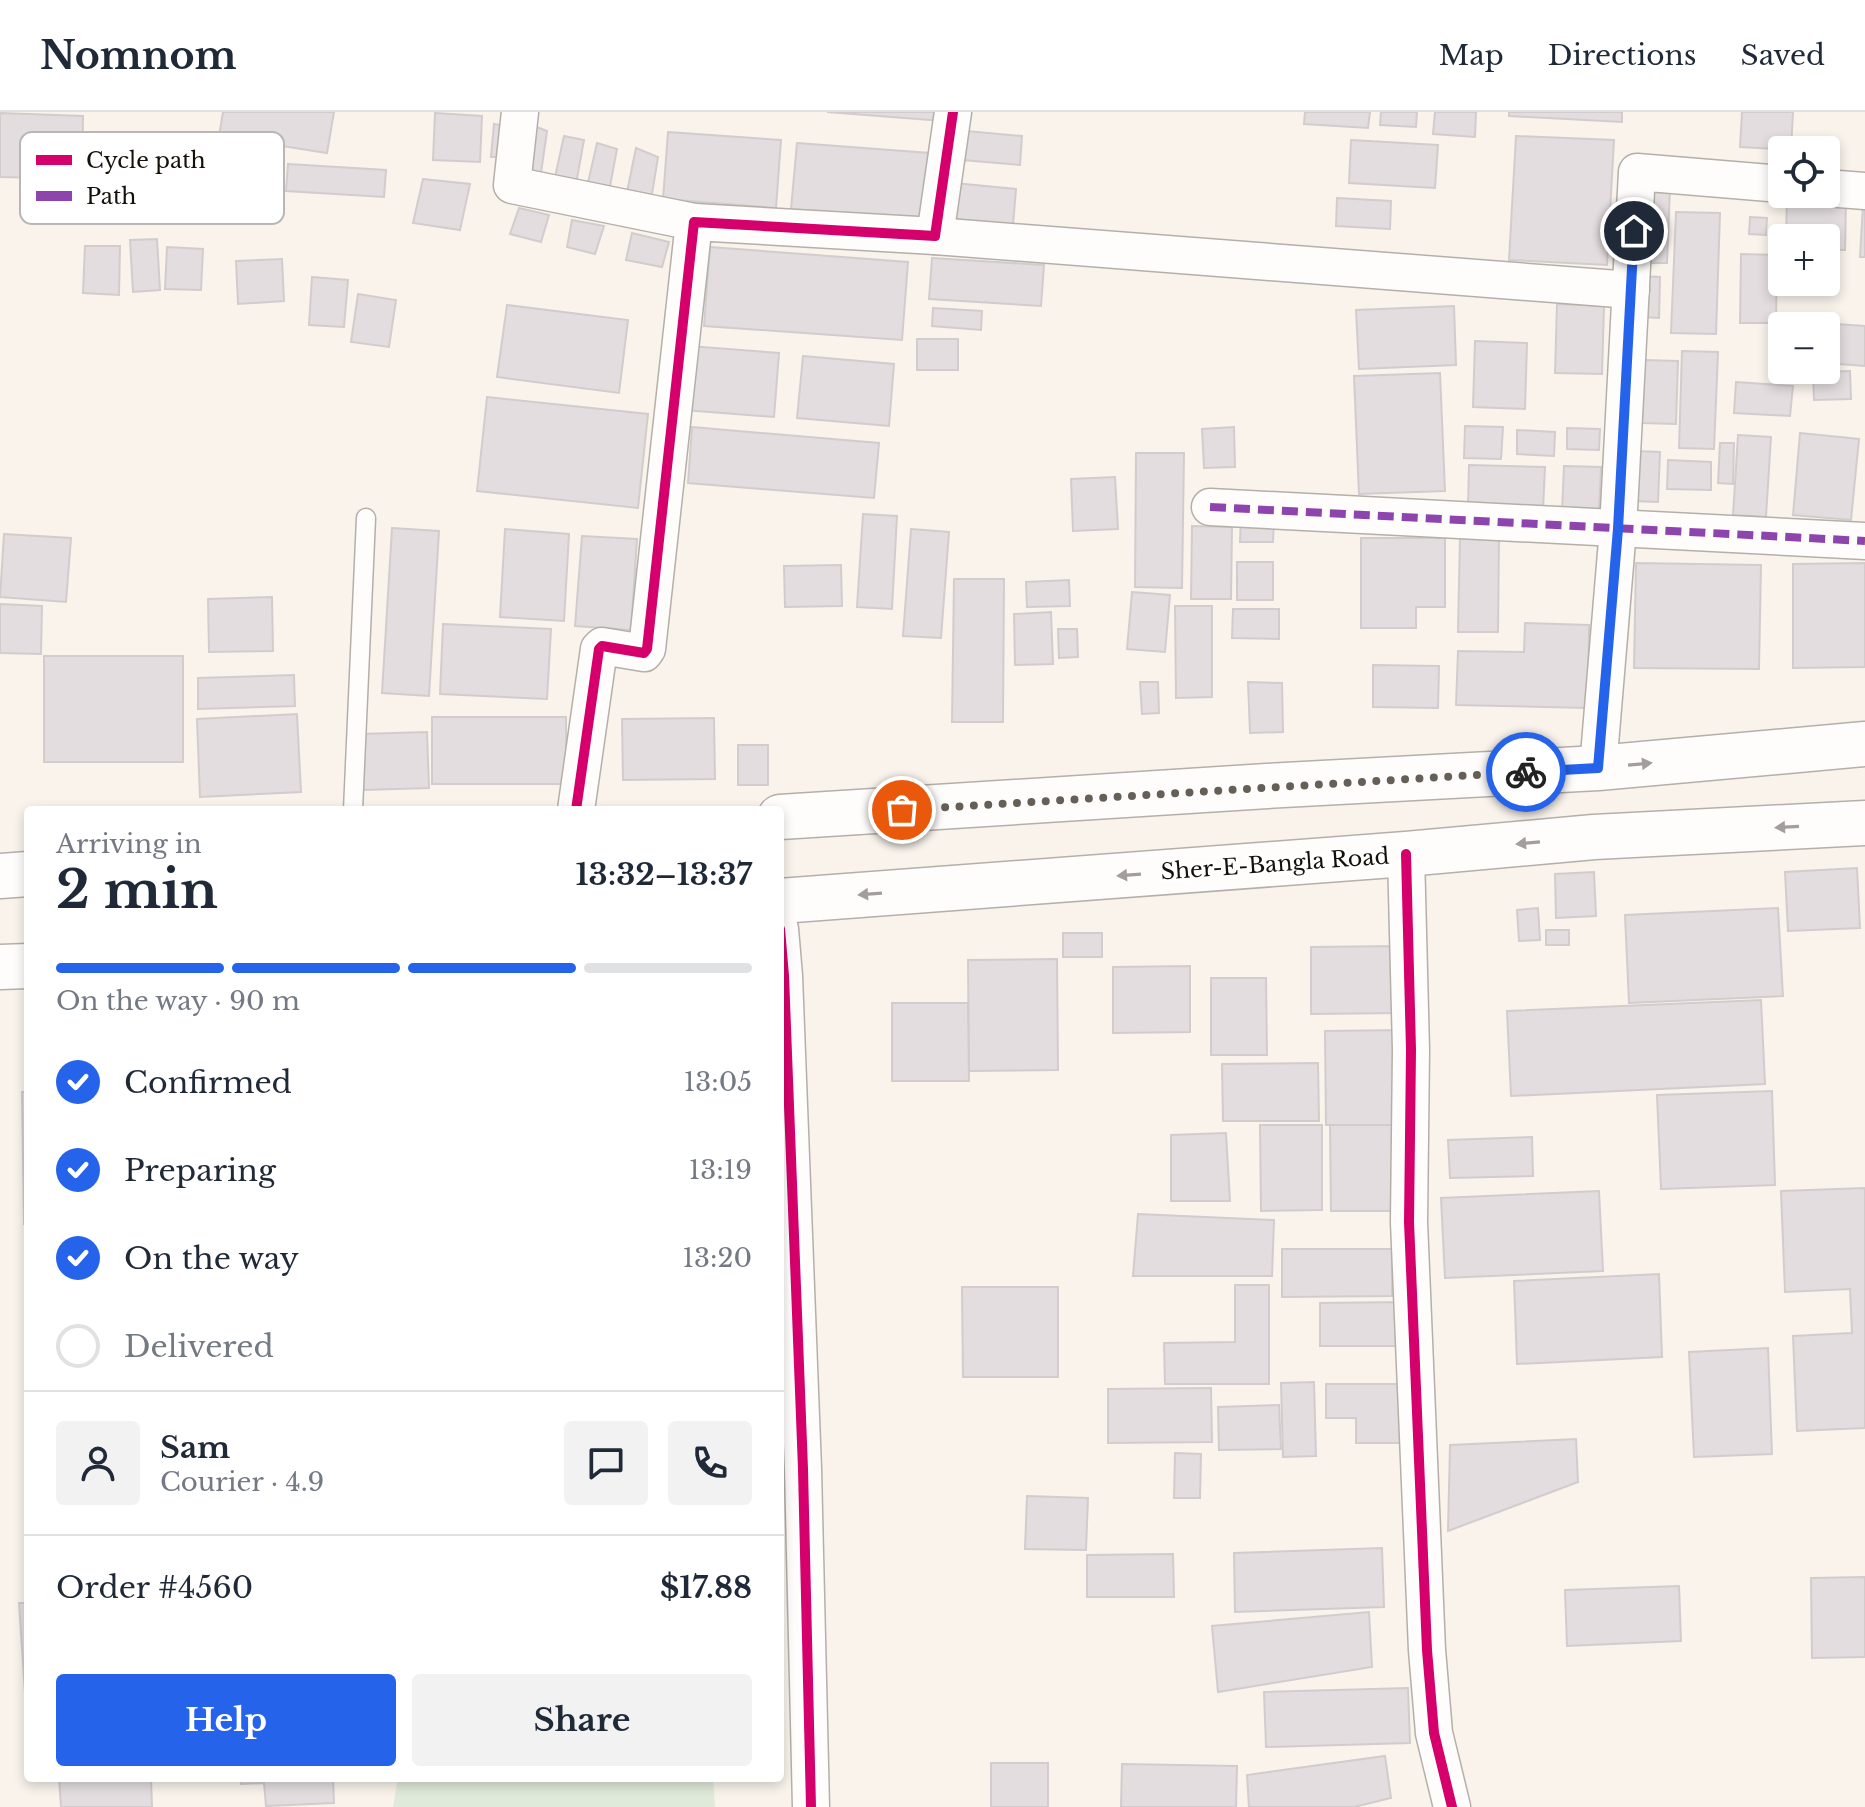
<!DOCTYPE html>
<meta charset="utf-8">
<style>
:root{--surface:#fff;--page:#f2f2f3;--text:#1f2937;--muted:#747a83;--line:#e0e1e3;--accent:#2563eb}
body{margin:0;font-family:"Libre Baskerville",serif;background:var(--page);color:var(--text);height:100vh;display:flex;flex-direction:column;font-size:30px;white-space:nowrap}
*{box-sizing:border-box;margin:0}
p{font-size:26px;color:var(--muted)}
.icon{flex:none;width:44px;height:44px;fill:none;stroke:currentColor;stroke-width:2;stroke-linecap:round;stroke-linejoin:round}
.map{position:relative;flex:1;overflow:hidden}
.panel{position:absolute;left:24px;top:694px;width:760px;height:976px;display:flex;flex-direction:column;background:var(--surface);border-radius:8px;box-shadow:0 4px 12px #0003}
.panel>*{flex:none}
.fabs{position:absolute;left:1768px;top:24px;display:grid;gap:16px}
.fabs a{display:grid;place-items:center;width:72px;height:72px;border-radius:8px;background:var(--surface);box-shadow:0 4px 12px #0003;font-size:40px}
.pin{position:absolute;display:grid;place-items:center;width:68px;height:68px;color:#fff;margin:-34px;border:4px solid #fff;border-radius:50%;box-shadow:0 2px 8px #0007}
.courier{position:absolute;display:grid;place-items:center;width:80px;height:80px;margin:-40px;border:6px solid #2563eb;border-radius:50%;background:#fff;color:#222;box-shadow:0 2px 10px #0007}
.head em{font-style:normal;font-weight:800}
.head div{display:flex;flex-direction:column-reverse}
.head{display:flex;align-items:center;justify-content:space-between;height:136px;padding:0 32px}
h1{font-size:52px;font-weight:800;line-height:60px}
.bar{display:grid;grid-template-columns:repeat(4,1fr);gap:12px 8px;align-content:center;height:96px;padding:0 32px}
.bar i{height:10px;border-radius:6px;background:var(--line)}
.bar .active{background:var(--accent)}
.bar p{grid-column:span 4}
.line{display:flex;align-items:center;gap:20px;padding:0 32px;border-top:2px solid var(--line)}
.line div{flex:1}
.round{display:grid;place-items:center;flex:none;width:84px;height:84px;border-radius:8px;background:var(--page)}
ol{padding:0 32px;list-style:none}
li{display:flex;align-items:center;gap:24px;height:88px}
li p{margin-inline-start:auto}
li .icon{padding:8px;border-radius:50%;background:var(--accent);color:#fff;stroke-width:4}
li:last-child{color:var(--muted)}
li i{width:44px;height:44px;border:4px solid var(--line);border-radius:50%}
.button{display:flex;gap:16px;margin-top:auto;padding:16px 32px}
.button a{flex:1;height:92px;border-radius:8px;background:var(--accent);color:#fff;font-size:32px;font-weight:800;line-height:92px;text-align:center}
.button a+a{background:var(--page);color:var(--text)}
header{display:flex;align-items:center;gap:48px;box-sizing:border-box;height:112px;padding:0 40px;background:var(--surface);border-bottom:2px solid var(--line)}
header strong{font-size:38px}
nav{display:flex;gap:44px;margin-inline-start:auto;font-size:28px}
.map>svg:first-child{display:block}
</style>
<header>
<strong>Nomnom</strong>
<nav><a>Map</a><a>Directions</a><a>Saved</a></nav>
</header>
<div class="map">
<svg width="1865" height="1695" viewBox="0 0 1865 1695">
<rect width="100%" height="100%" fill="#f9f3ec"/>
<!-- green -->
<path fill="#e0eada" d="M398 1666H713L715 1695H393Z"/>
<!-- building -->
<g fill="#e3dddf" stroke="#d2cccd" stroke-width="2">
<path d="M223 0H334L327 41 219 24Z"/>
<path d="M827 0H942V9Z"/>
<path d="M1305 0H1370L1368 16 1304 12Z"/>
<path d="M1381 0H1417L1416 15 1380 13Z"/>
<path d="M1435 0H1476L1475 25 1433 22Z"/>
<path d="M1509 0H1622V10L1509 4Z"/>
<path d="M1742 0H1793L1791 38 1740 35Z"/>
<path d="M0 1 83 4 82 67 0 65Z"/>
<path d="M435 1 482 4 480 50 433 48Z"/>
<path d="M526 11 547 19 541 61 519 55Z"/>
<path d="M494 12 507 14 505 45H491Z"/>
<path d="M966 19 1022 24 1020 53 963 48Z"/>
<path d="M668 20 781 28 776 96 663 87Z"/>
<path d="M564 24 584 28 576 72 555 65Z"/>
<path d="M1516 24 1614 28 1607 153 1509 148Z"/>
<path d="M1351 28 1438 33 1435 76 1349 71Z"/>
<path d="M597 31 617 37 609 80 587 75Z"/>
<path d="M797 31 930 41 924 118 790 108Z"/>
<path d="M636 36 658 45 651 88 626 85Z"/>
<path d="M288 52 386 58 384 85 286 79Z"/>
<path d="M423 67 470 72 460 118 413 111Z"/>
<path d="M954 71 1016 77 1012 125 950 121Z"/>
<path d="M1643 73 1670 75 1667 151H1641Z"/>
<path d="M1787 85 1846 88 1845 138H1826V126H1786Z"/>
<path d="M1337 86 1391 89 1390 117 1336 114Z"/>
<path d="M1863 93H1865V145H1860Z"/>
<path d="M519 96 549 103 541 130 510 122Z"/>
<path d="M1676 100 1720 101 1716 222 1671 221Z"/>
<path d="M1750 105 1767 106 1766 123 1749 122Z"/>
<path d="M572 108 604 114 595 142 567 135Z"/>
<path d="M632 121 669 130 662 155 626 148Z"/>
<path d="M157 127 160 178 133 180 130 128Z"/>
<path d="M85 134H120L119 183 83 181Z"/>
<path d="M167 135 203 137 201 178 165 177Z"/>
<path d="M710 135 908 150 902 228 704 214Z"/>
<path d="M1741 142 1777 143 1776 211H1740Z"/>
<path d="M932 146 1044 153 1041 194 929 187Z"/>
<path d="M282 147 284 189 238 192 236 149Z"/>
<path d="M1643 164 1660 165 1659 206 1641 205Z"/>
<path d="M312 165 348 168 344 215 309 213Z"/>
<path d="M358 182 396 188 389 235 351 230Z"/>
<path d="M1557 192 1604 194 1602 262 1555 261Z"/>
<path d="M507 193 628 208 619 281 497 265Z"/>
<path d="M1454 194 1456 253 1359 257 1356 198Z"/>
<path d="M933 196 982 199 981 218 932 214Z"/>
<path d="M1808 210 1865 214V254L1826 251V214H1808Z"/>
<rect x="917" y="227" width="41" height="31"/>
<path d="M1475 229 1527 231 1525 297 1473 295Z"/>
<path d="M689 234 779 241 774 305 684 298Z"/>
<path d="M1682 239 1718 240 1714 337 1679 336Z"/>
<path d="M803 244 894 252 889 314 797 306Z"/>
<path d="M1644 248 1678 249 1676 312 1642 311Z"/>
<path d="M1850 259 1851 287 1814 288 1813 260Z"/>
<path d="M1440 261 1445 379 1359 382 1354 264Z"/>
<path d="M1736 270 1793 274 1790 304 1734 301Z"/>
<path d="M487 285 648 302 638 396 477 379Z"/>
<path d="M1465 314 1503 315 1501 347 1464 346Z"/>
<path d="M692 315 879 331 874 386 688 371Z"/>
<path d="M1234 315 1235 355 1204 356 1202 317Z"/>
<path d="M1567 316 1600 317 1599 338 1567 337Z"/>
<path d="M1517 318 1555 320 1554 344 1517 342Z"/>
<path d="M1800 321 1859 327 1851 408 1793 403Z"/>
<path d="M1738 323 1771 325 1766 405 1733 403Z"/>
<path d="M1720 331H1734L1733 372 1718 371Z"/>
<path d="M1635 339 1660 340 1658 390 1633 389Z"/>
<path d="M1136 341H1184L1182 476 1135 475Z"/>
<path d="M1668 348 1711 350V378L1667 377Z"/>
<path d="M1469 353 1545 355 1543 398 1468 395Z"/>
<path d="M1564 354 1601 355 1599 402 1562 401Z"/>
<path d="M1115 365 1118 417 1073 419 1071 367Z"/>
<path d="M863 402 897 404 892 497 857 495Z"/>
<path d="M1241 405 1274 406 1273 430H1240Z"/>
<path d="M1192 414 1232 415 1231 487H1191Z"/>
<path d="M392 416 439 419 429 584 382 581Z"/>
<path d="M505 417 569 422 564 509 500 505Z"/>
<path d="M911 417 949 420 941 526 903 524Z"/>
<path d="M4 422 71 426 66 490 0 485Z"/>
<path d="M582 424 637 427 631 518 575 514Z"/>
<path d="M1460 424H1499L1498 520H1458Z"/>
<path d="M1361 426H1445V495H1416V516H1361Z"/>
<rect x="1237" y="450" width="36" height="38"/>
<path d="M1636 451 1761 453 1759 557 1634 556Z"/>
<path d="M1865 451V555L1793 556V452Z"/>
<path d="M841 453 842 494 785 495 784 454Z"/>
<path d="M954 467H1004L1003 610H952Z"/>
<path d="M1069 468 1070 494 1027 495 1026 470Z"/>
<path d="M1132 480 1170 483 1165 540 1127 537Z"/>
<path d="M272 485 273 539 209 540 208 487Z"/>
<path d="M0 492 42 494 41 542 0 541Z"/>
<path d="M1175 494H1212V585L1176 586Z"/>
<path d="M1233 497H1279V527L1232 526Z"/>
<path d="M1051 500 1053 552 1015 553 1014 502Z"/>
<path d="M1525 511 1589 513 1588 596 1456 593 1458 539 1524 540Z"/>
<path d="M443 512 551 517 547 587 440 582Z"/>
<path d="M1058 517H1077L1078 545 1059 546Z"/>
<rect x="44" y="544" width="139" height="106"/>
<path d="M1373 553 1439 554 1438 596 1373 595Z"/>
<path d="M294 563 295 594 198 597V566Z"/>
<path d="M1140 570H1158L1159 601 1142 602Z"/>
<path d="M1248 570 1282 571 1283 620 1250 621Z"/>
<path d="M297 602 301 680 200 685 197 607Z"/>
<rect x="432" y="605" width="134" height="67"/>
<path d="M714 606 715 667 623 668 622 607Z"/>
<path d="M427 620 429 676 363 678 361 622Z"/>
<rect x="738" y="633" width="30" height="40"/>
<path d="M1857 756 1860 816 1788 819 1785 760Z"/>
<path d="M1594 760 1596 804 1556 806 1555 762Z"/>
<path d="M1538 796 1540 828 1519 829 1517 798Z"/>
<path d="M1778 796 1783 884 1629 891 1625 803Z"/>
<rect x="1546" y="818" width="23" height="15"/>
<rect x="1063" y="821" width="39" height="24"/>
<path d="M1400 834 1401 901 1311 902V835Z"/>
<path d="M1057 847 1058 958 969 959 968 848Z"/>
<path d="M1190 854V920L1113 921V855Z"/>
<path d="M1211 866H1266L1267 943H1211Z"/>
<path d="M1761 888 1765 972 1511 984 1507 899Z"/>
<path d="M892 891H968L969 969H892Z"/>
<path d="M1404 918 1405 1013H1326L1325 919Z"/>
<path d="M1318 951 1319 1009H1223L1222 952Z"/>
<path d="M1772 979 1775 1073 1661 1077 1657 983Z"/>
<path d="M22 980H28V1112H24Z"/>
<path d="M1260 1013H1322V1098L1261 1099Z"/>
<path d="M1330 1013H1405L1406 1099H1331Z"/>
<path d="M1226 1021 1230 1089H1171V1023Z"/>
<path d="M1532 1025 1533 1064 1450 1066 1448 1028Z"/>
<path d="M1865 1076V1316L1797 1319 1793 1224 1852 1221 1850 1177 1785 1180 1781 1079Z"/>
<path d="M1599 1079 1603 1159 1445 1166 1441 1086Z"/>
<path d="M1138 1102 1274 1108 1272 1164H1133Z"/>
<path d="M1282 1137H1392V1184L1282 1185Z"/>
<path d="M1659 1162 1662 1245 1517 1252 1514 1169Z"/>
<path d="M1235 1173H1269V1272H1165L1164 1231 1235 1230Z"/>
<path d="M962 1175H1058V1265H963Z"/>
<path d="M1403 1190V1234H1320V1191Z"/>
<path d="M1768 1236 1772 1342 1694 1345 1689 1240Z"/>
<path d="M1314 1270 1316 1344 1283 1345 1281 1271Z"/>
<path d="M1326 1272H1401V1331H1356V1306H1326Z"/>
<path d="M1211 1276 1212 1330 1108 1331V1277Z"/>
<path d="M1279 1293 1281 1337 1219 1338 1218 1295Z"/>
<path d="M1576 1327 1578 1370 1448 1419 1450 1333Z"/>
<path d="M1175 1341 1201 1342 1200 1386H1174Z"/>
<path d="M1027 1384 1088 1386 1086 1438 1025 1437Z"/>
<path d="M1382 1436 1384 1495 1235 1500 1234 1441Z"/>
<path d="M1173 1442 1174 1485H1087V1443Z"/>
<path d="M1865 1465V1545L1812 1546 1811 1466Z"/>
<path d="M1679 1474 1681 1529 1567 1534 1565 1478Z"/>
<path d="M780 1477 783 1487 780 1523Z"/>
<path d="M19 1491H28V1581H25Z"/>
<path d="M1369 1500 1372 1555 1218 1580 1212 1514Z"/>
<path d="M1408 1576 1410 1631 1266 1635 1264 1580Z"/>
<path d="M1385 1644 1391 1686 1354 1695H1249L1247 1663Z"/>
<rect x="991" y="1651" width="57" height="44"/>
<path d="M1122 1652 1237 1654 1236 1695H1121Z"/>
<path d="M59 1666H151L152 1695H61Z"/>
<path d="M241 1666H333L334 1691 266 1694 264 1671 241 1672Z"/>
</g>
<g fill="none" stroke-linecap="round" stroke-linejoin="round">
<!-- lane casing -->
<g stroke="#b4afa8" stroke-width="21">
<path id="lane" d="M353 698 366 406"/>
</g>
<!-- street casing -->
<g stroke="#b4afa8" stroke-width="39">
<g id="street">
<path d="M520 0 512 73 694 110"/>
<path d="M1826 76 1865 79"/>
<path d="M935 124 1631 178"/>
<path d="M1210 395 1865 429"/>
<path d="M1598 656 1618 417 1637 60 1782 72"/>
<path d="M576 698 599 537 602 534 644 541 647 537 694 110 935 124 953 0"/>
<path d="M1406 742 1411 938 1409 1110 1427 1538 1434 1621 1452 1695"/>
<path d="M780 817 784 864 803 1357 811 1695"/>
</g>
</g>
<!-- highway casing -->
<g stroke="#b4afa8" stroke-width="47">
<g id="highway">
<path d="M780 705 1267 674 1598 656 1865 632"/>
<path d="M0 764 28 762"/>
<path d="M780 789 1406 742 1594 725 1865 711"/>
<path d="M0 855 28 854"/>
</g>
</g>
<!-- lane -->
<use href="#lane" stroke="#fefdfc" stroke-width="18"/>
<!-- street -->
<use href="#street" stroke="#fefdfc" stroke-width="36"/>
<!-- highway -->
<use href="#highway" stroke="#fefdfc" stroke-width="44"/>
<!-- quiet -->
<path stroke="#8e44ad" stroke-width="8" stroke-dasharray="16 8" stroke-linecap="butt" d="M1210 395 1865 429"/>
<!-- cycleway casing -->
<g stroke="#fff" stroke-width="15">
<g id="cycleway">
<path d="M576 698 599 537 602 534 644 541 647 537 694 110 935 124 953 0"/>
<path d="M1406 742 1411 938 1409 1110 1427 1538 1434 1621 1452 1695"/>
<path d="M780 817 784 864 803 1357 811 1695"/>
</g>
</g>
<!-- cycleway -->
<use href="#cycleway" stroke="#d6006c" stroke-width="10"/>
</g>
<!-- one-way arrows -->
<defs><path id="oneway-solid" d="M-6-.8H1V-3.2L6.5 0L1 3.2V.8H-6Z" transform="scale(2)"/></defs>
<g fill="#a19e9b">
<use href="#oneway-solid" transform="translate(1640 652) rotate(-5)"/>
<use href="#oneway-solid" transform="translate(1787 715) rotate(177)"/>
<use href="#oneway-solid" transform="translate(1528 731) rotate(175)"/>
<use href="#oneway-solid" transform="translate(1129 763) rotate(176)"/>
<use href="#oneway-solid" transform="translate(870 782) rotate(176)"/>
</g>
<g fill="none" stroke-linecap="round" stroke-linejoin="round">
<!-- done -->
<path stroke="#655f58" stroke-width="8" stroke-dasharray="0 14.4" d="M902 698 1526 660"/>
<!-- route -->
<path stroke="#2563eb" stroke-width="10" d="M1526 660 1598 656 1618 417 1634 119"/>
</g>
<g text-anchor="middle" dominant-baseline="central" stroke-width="6" stroke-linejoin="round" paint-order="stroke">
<!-- street labels -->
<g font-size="22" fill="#151009" stroke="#fff">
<text transform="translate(1275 752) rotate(-4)">Sher-E-Bangla Road</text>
</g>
</g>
<!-- legend -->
<rect x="20" y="20" width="264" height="92" rx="12" fill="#fff" stroke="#b9b7b5" stroke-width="2"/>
<rect x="36" y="43" width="36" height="10" fill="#d6006c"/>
<rect x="36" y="79" width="36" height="10" fill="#8e44ad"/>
<g font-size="22" fill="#151009">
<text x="86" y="56">Cycle path</text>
<text x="86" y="92">Path</text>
</g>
</svg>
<div class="fabs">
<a><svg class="icon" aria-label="locate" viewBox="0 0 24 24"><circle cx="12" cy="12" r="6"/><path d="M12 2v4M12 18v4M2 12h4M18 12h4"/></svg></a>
<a>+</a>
<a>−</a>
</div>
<div class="pin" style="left:902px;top:698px;background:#ea580c"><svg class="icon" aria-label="bag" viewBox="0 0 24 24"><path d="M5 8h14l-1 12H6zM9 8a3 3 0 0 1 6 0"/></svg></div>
<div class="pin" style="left:1634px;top:119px;background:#1f2937"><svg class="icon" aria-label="home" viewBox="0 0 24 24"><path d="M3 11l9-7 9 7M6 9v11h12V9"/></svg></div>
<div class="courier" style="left:1526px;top:660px"><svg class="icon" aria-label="bike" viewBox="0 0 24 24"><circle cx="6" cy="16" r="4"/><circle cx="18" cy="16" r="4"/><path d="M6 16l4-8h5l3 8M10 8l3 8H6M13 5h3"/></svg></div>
<section class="panel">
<div class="head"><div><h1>2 min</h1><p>Arriving in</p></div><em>13:32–13:37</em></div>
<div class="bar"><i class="active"></i><i class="active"></i><i class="active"></i><i></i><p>On the way · 90 m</p></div>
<ol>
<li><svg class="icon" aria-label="check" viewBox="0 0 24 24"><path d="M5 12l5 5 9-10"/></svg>Confirmed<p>13:05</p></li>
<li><svg class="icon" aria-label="check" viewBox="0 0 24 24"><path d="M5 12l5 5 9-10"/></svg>Preparing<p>13:19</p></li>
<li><svg class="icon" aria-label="check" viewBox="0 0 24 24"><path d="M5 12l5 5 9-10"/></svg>On the way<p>13:20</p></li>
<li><i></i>Delivered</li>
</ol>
<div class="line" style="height:144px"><a class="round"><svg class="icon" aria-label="person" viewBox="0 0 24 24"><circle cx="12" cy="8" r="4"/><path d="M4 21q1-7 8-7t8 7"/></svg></a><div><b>Sam</b><p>Courier · 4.9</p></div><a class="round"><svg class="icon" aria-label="chat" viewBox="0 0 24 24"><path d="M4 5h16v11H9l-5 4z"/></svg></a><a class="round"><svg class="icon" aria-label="phone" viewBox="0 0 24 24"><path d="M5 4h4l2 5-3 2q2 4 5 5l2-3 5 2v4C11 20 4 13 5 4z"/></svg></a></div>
<div class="line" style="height:104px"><div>Order #4560</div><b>$17.88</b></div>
<div class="button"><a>Help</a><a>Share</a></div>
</section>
</div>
